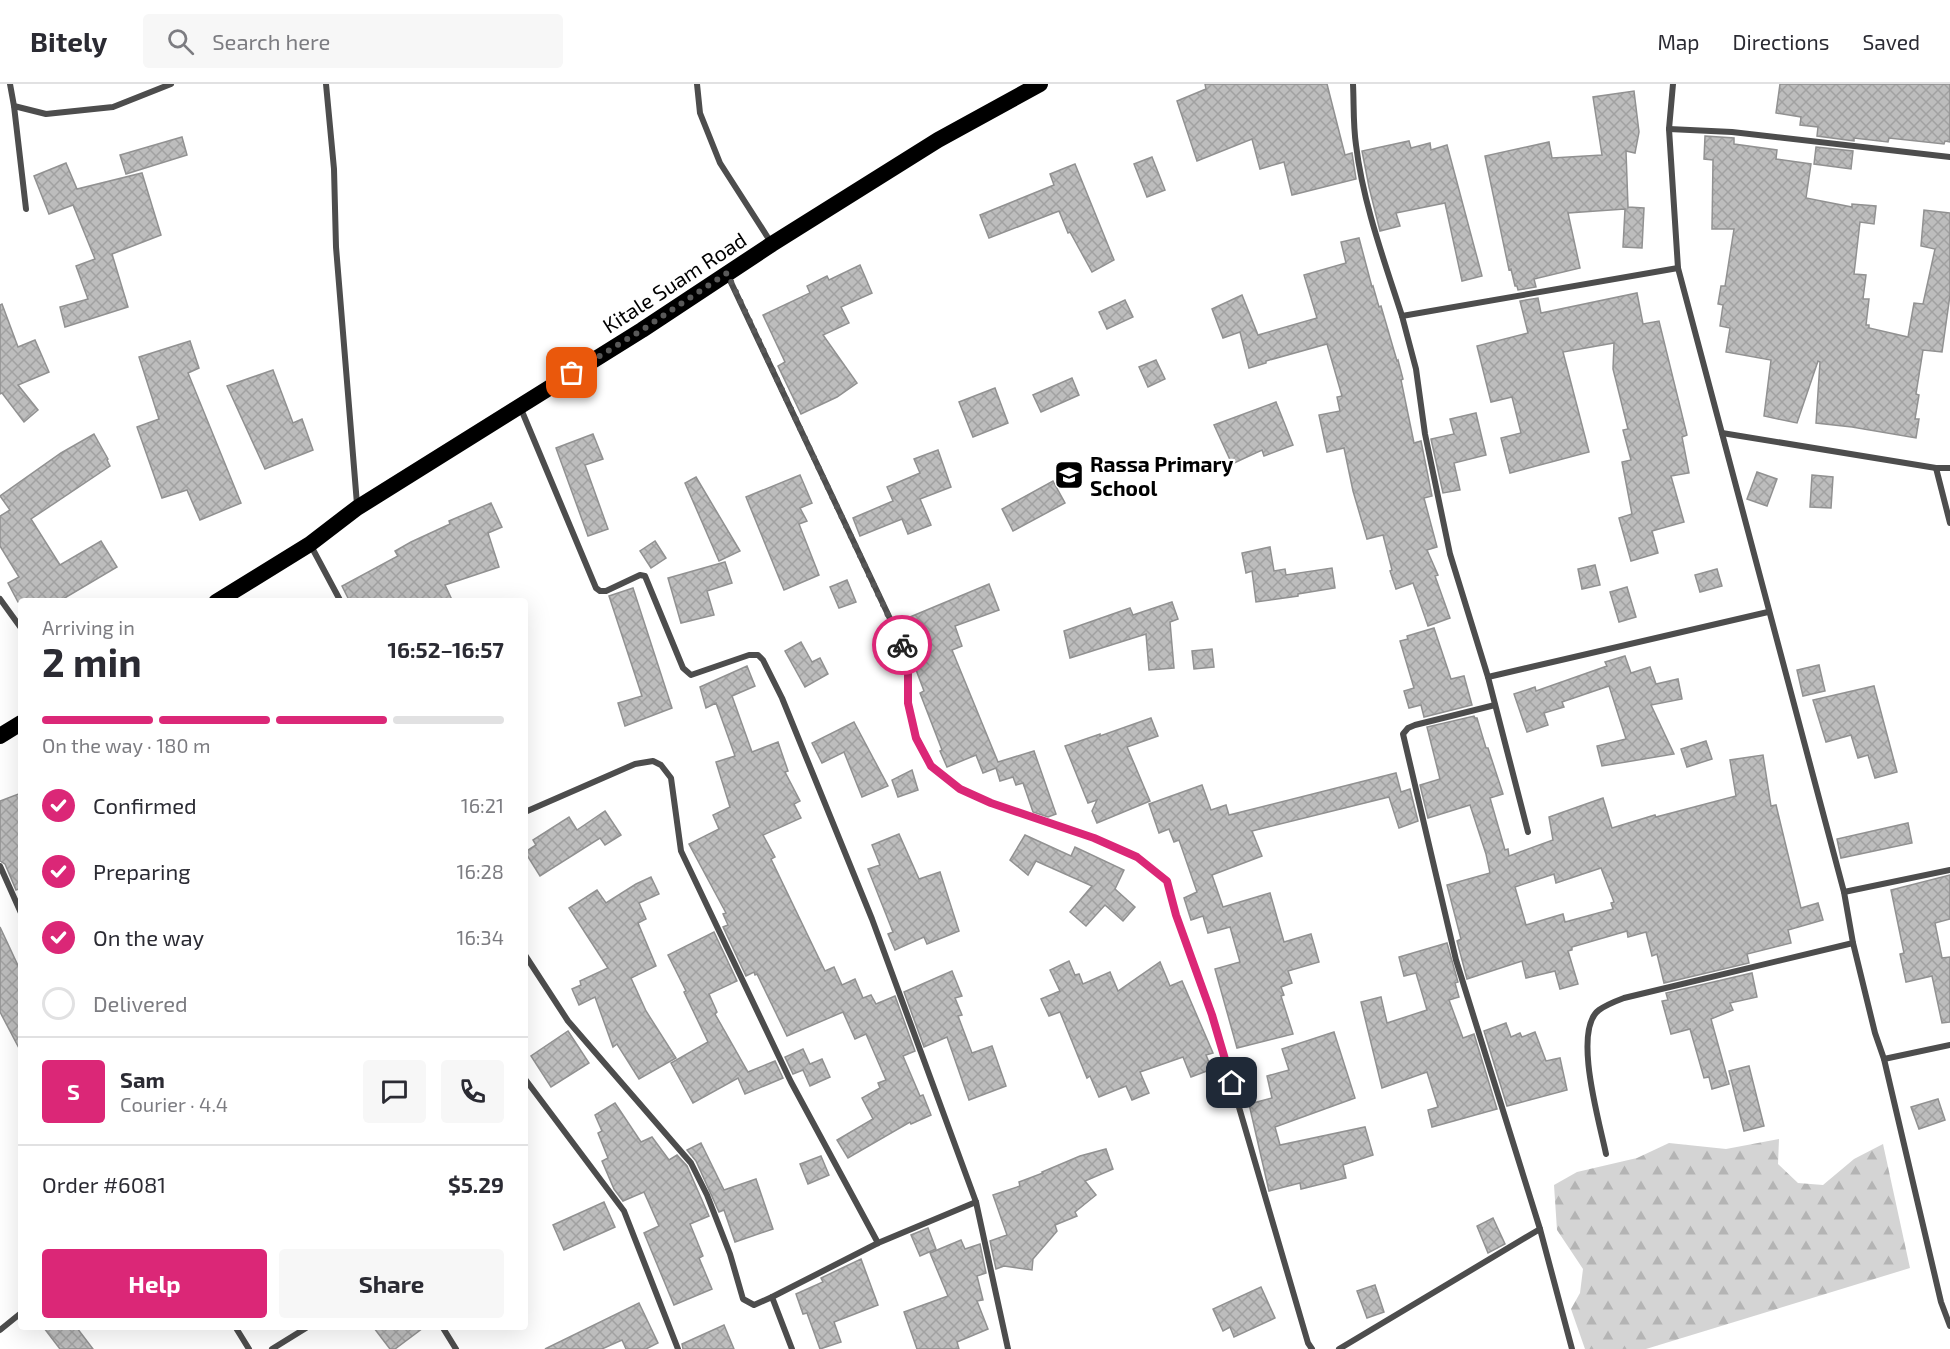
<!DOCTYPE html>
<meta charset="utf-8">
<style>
:root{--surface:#fff;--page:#f7f7f7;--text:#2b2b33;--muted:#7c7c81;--line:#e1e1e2;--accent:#db2777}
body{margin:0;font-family:"Exo 2",sans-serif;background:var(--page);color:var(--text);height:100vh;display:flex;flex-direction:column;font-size:22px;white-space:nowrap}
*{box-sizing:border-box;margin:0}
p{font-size:20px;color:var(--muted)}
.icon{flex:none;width:33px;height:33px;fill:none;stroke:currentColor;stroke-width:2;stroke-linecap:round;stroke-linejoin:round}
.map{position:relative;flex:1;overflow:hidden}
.side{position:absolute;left:18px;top:514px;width:510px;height:732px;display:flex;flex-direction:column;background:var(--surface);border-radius:6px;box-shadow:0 6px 24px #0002}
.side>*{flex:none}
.pin{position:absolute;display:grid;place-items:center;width:51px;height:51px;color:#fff;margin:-26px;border-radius:12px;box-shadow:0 3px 9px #0006}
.courier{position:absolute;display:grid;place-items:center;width:60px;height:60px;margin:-30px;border:4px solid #db2777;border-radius:50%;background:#fff;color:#222;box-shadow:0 2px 8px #0007}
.summary em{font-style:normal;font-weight:700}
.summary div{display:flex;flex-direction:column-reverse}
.summary{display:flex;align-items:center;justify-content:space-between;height:102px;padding:0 24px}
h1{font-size:39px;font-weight:700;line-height:45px}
.bar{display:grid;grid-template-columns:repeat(4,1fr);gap:9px 6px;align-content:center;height:72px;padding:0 24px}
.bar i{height:8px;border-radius:4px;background:var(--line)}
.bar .selected{background:var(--accent)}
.bar p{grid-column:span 4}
.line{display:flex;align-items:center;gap:15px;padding:0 24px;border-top:2px solid var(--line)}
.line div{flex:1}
.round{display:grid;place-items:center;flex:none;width:63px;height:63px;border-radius:6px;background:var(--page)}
ol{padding:0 24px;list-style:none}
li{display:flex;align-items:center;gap:18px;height:66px}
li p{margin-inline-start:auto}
li .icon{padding:6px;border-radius:50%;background:var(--accent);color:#fff;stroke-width:4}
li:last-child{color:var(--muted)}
li i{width:33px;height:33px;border:3px solid var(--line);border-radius:50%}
.action{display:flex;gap:12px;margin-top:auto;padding:12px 24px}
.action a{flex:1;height:69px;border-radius:6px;background:var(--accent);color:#fff;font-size:24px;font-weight:700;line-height:69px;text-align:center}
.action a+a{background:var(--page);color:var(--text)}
header{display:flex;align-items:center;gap:36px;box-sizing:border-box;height:84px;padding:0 30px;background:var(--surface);border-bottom:2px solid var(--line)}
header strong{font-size:28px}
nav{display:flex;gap:33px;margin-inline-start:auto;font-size:21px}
.search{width:420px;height:54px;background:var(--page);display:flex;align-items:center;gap:15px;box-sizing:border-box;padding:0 21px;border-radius:6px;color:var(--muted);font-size:22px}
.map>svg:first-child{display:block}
</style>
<header>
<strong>Bitely</strong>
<div class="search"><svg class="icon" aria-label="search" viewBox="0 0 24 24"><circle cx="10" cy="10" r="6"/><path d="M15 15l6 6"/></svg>Search here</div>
<nav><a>Map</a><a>Directions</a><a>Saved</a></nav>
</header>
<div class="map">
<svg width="1950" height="1265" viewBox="0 0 1950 1265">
<defs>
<pattern id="forest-firs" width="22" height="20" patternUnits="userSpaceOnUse" patternTransform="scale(1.5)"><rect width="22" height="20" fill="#d4d4d4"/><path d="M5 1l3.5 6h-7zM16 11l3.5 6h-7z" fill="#b4b4b4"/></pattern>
<pattern id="building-cross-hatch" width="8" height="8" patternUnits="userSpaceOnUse" patternTransform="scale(1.5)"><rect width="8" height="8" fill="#bdbdbd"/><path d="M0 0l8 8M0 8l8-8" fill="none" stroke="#a1a1a1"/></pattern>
</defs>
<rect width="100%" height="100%" fill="#fff"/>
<!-- forest -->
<path fill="url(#forest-firs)" d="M1779 1055 1778 1080 1798 1099 1823 1101 1854 1075 1883 1060 1910 1184 1646 1265H1585L1571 1225 1580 1209 1583 1185 1557 1146 1554 1101 1577 1088 1637 1074 1669 1059 1726 1065Z"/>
<!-- building -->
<g fill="url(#building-cross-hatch)" stroke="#919191" stroke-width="1.5" fill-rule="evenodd">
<path d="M1205 0H1327L1345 71 1352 69 1356 95 1292 111 1284 78 1260 85 1252 55 1197 77 1177 17 1206 5Z"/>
<path d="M1780 0H1950V58L1945 57 1944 60 1889 54 1888 58 1854 54V57L1817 52 1818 43 1800 41 1801 33 1776 29Z"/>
<path d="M1634 7 1639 48 1635 69 1626 67 1628 123 1644 124 1642 164 1623 163 1625 125 1568 129 1580 184 1534 195 1536 203 1518 206 1517 202H1515L1511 185 1509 186 1485 72 1549 58 1552 74 1602 71 1593 13Z"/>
<path d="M1705 52 1734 54V60L1777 66 1776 75 1811 80 1806 114 1852 123V120L1876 122 1874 140 1860 138 1854 190 1866 191 1863 215H1869L1866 241H1869V244L1908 253 1914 219 1923 220 1935 165 1921 162 1924 126 1950 129V211L1942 268 1923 266 1916 310 1919 311 1915 335H1919L1916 354 1852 343 1816 339 1820 278 1818 277 1797 339 1764 332 1771 276 1726 268 1730 244 1720 242 1723 221 1718 220 1721 202H1725L1734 145H1712L1713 76 1704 75Z"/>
<path d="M182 53 187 71 126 90 120 71Z"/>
<path d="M1409 57 1411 64 1430 59 1431 66 1447 61 1482 192 1462 197 1445 119 1396 129 1400 142 1380 147 1369 103 1362 67Z"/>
<path d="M1816 63 1853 67 1851 85 1814 80Z"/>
<path d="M1152 73 1165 106 1147 113 1134 80Z"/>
<path d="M66 79 77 105 142 89 161 151 112 170 128 223 65 243 60 223 88 215 76 182 95 175 73 121 49 130 34 92Z"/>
<path d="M1075 80 1114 176 1092 188 1070 148 1068 149 1059 127 989 154 980 131 1054 101 1050 90Z"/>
<path d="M1359 154 1372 203 1373 202 1379 223 1381 222 1397 277 1398 276 1403 295 1401 296 1414 359 1421 357 1432 412 1424 414 1437 463 1427 466 1438 491 1435 492 1450 534 1428 542 1413 499 1396 505 1390 487 1392 486 1383 451 1367 455 1353 407 1344 364 1327 368 1319 331 1340 327 1337 313 1342 312 1327 260 1266 277V279L1249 284 1240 248 1223 254 1212 225 1242 211 1258 251 1317 234 1304 191 1346 179 1341 158Z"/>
<path d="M860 181 872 209 841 223 849 239 823 251 857 299 837 313 801 330 778 282 785 278 763 231 810 209 807 202 827 192 829 196Z"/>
<path d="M1637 209 1643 240 1659 237 1687 351 1682 353 1689 389 1671 392 1684 438 1652 447 1658 469 1631 477 1619 434 1632 430 1622 378 1631 376 1623 346 1628 345 1613 285 1614 259 1563 268 1589 368 1510 389 1501 354 1521 349 1512 313 1491 318 1477 262 1528 249 1520 217 1538 214 1541 229Z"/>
<path d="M1125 216 1133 233 1107 245 1099 228Z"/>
<path d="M2 220 18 263 35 256 49 288 18 301 38 326 24 338 2 309 0 310V221Z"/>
<path d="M190 257 199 284 188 289 241 419 200 436 187 406 162 414 137 343 159 335 139 273Z"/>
<path d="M1156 276 1165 295 1148 303 1139 283Z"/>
<path d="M273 286 293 339 302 335 313 366 265 385 227 302Z"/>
<path d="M1072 294 1079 311 1041 328 1033 311Z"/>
<path d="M995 304 1008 339 973 353 959 318Z"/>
<path d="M1276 318 1293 361 1264 372 1262 366 1232 380 1214 341Z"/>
<path d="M1476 329 1486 371 1454 379 1460 406 1443 409 1431 355 1454 350 1450 335Z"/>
<path d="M94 350 108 375 107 376 110 382 31 435 60 481 101 457 117 483 58 518H18L8 499 19 493 0 462V432L10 426 0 412 61 369Z"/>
<path d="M593 350 603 375 585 381 608 445 588 452 556 364Z"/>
<path d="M938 366 951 403 920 415 931 441 908 450 902 435 860 452 853 434 893 417 887 403 920 389 914 375Z"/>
<path d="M1757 388 1777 395 1767 422 1747 415Z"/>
<path d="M800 391 812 419 800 424 807 437 799 440 819 491 784 506 746 413Z"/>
<path d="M1812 391 1833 393 1831 424 1810 423Z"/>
<path d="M696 393 740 467 719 477 685 399Z"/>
<path d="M1053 397 1065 419 1013 447 1002 425Z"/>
<path d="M491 419 502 443 488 449 499 483 445 501 453 518H350L342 502 398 472 395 467 411 458 450 440 449 437Z"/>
<path d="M655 457 666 474 651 484 640 467Z"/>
<path d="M1270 463 1274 487 1285 485 1286 491 1332 484 1335 504 1298 510V512L1256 518 1252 487 1246 489 1242 469Z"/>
<path d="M725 478 732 499 707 507 714 531 681 539 668 494Z"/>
<path d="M1595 481 1600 501 1582 505 1578 485Z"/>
<path d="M1717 485 1722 502 1700 508 1695 491Z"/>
<path d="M847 496 856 518 839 524 830 503Z"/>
<path d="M989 500 999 526 955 542 962 562 952 566 998 678 1034 667 1056 730 1048 733 1033 728 1023 699 1016 701 1013 693 1000 697 996 684 983 689 976 671 947 683 940 667 942 666 920 609 924 607 898 538Z"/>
<path d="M1627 503 1636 533 1619 538 1610 508Z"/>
<path d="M633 504 672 624 625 642 618 619 642 612 609 512Z"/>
<path d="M1172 518 1178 535 1170 538 1174 584 1149 586 1146 550 1070 574 1064 547 1130 524 1133 531Z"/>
<path d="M1434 544 1451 595 1464 592 1472 621 1424 633 1421 621 1409 624 1404 607 1414 604 1400 557 1408 555 1407 552Z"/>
<path d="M801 558 812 578 820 574 828 590 805 603 785 567Z"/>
<path d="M1212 565 1214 583 1194 585 1192 567Z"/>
<path d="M1625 572 1631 589 1650 583 1656 600 1678 595 1682 615 1651 621 1674 670 1602 682 1597 662 1626 655 1609 602 1562 618 1564 623 1544 629 1548 641 1527 648 1514 610 1535 603 1536 607 1607 582 1605 578Z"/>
<path d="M1819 581 1825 607 1803 612 1797 586Z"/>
<path d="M747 582 755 602 732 612 752 668 778 658 788 687 785 688 800 717 794 720 801 734 763 751 775 773 771 775 825 887 834 883 842 901 855 895 863 914 871 911 876 920 895 912 915 967 903 972 920 1012 923 1011 931 1031 911 1040 910 1038 848 1074 837 1056 873 1035 862 1014 880 1004 878 999 886 996 866 950 855 955 843 928 787 952 757 890 755 891 754 888 746 892 723 843 728 841 723 830 726 829 689 760 719 745 713 731 730 723 716 678 735 672 716 619 706 624 700 603Z"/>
<path d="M1874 602 1897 688 1875 694 1868 671 1858 674 1851 651 1826 658 1813 616Z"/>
<path d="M1474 632 1475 634H1477L1486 664H1488L1503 710 1490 714 1505 766 1508 765 1509 772 1553 756 1549 733 1603 714 1612 744 1655 731 1656 733 1736 712 1730 676 1763 671 1771 722 1776 721 1801 824 1818 819 1823 836 1788 846 1791 859 1747 870 1749 879 1664 899 1657 870 1652 872 1646 848 1628 853 1627 847 1572 863V866L1568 867 1578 900 1560 905 1555 887 1526 894 1522 877 1467 895 1457 857 1461 855 1447 801 1490 789 1486 770 1470 721 1428 734 1420 701 1440 695 1427 643ZM1601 784 1614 818 1611 819 1613 825 1565 838 1563 830 1526 841 1515 803 1554 790 1556 799Z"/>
<path d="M1151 634 1158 652 1127 663 1150 717 1097 739 1092 727 1097 716 1088 719 1065 662 1100 650V652Z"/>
<path d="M854 638 888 702 862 713 844 668 822 679 812 659Z"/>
<path d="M1706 657 1712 675 1687 683 1681 665Z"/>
<path d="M912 686 918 706 898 713 892 696Z"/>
<path d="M1396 689 1401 708 1410 705 1418 737 1399 744 1389 713 1252 747 1262 772 1212 791 1223 823 1270 809 1284 858 1311 850 1319 878 1288 887 1292 899 1281 903 1284 911 1281 912 1293 950 1237 964 1215 885 1240 878 1230 843 1208 849 1203 832 1191 836 1184 814 1197 808 1179 756 1174 758 1169 745 1159 749 1149 720 1202 701 1211 726 1226 721 1229 731Z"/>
<path d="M21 709V804L16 806 5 780 0 777V717Z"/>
<path d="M605 727 621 751 605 761 600 754 540 792 525 768 536 761 533 756 569 733 577 746Z"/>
<path d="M1908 739 1912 759 1841 774 1837 755Z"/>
<path d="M899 750 919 795 940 788 959 847 927 860 924 853 895 866 888 850 893 848 868 785 880 781 872 761Z"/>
<path d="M1025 751 1071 772 1075 763 1124 786 1115 805 1135 823 1123 837 1105 821 1086 842 1070 828 1092 802 1036 777 1028 791 1010 776Z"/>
<path d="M1950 791V835L1935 839 1942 874 1950 873V938L1942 939 1932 892 1906 898 1900 870 1904 869 1891 806Z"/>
<path d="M651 793 659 810 639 819 646 835 638 839 656 882 631 894 646 927 676 974 639 995 617 960 613 963 595 913 579 921 572 905 581 901 580 897 608 884 569 824 597 806 606 819 636 800Z"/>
<path d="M0 843 21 888V968L0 928Z"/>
<path d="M714 848 737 897 709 910 717 928 715 930 748 988 775 977 783 994 745 1010 738 994 693 1019 671 979 708 958 684 908 686 907 668 871Z"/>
<path d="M1447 859 1458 898 1455 899 1459 913 1449 916 1463 954 1474 950 1497 1025 1432 1043 1428 1026 1438 1023 1427 988 1382 1004 1361 918 1381 913 1387 939 1427 926 1416 889 1404 892 1399 873Z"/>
<path d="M1069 877 1075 891 1079 890 1083 900 1110 888 1118 907 1160 878 1170 902 1182 897 1213 969 1206 971 1212 985 1191 993 1183 973 1140 988 1149 1009 1132 1016 1126 1002 1099 1013 1090 992 1087 994 1060 928 1049 932 1041 915 1060 907 1050 886Z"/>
<path d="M952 887 962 912 955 914 962 931 958 932 972 969 992 962 1006 1002 969 1016 947 953 924 963 904 908Z"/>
<path d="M1752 889 1757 913 1730 919 1733 926 1711 935 1729 1000 1712 1005 1709 993 1704 994 1690 945 1671 950 1662 917 1668 916 1666 909Z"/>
<path d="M1506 939 1511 953 1520 949 1522 953 1535 948 1546 977 1560 974 1567 1006 1507 1022 1484 947Z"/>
<path d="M568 947 589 979 551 1003 531 972Z"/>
<path d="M1334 948 1355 1014 1275 1043 1280 1061 1365 1043 1373 1071 1343 1081 1346 1094 1301 1105 1300 1099 1269 1107 1249 1020 1272 1014 1267 992 1289 986 1282 965Z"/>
<path d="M803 965 810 980 822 975 830 993 810 1002 803 986 793 990 785 973Z"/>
<path d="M1749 982 1764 1042 1744 1047 1729 987Z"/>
<path d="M1938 1015 1945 1036 1919 1045 1911 1023Z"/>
<path d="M615 1019 641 1058 652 1053 669 1076 677 1071 687 1082 709 1132 690 1140 703 1172 699 1174 712 1205 674 1221 644 1149 659 1142 644 1108 623 1117 614 1105 602 1077 608 1074 598 1049 602 1047 595 1031Z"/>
<path d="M701 1059 724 1106 756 1095 773 1145 735 1158 724 1126 719 1128 696 1077 687 1066Z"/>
<path d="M1106 1065 1113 1085 1085 1097 1096 1111 1075 1128 1077 1132 1055 1141 1057 1147 1033 1175 1032 1186 1004 1182 996 1185 990 1157 1007 1151 993 1111 1020 1102 1019 1098 1043 1089 1042 1088 1080 1072Z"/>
<path d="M821 1072 829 1091 808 1100 800 1080Z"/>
<path d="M604 1118 615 1143 564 1166 553 1141Z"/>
<path d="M1493 1134 1505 1160 1488 1169 1477 1142Z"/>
<path d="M928 1144 936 1165 920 1172 911 1151Z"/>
<path d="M961 1156 965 1165 980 1160 986 1189 977 1192 983 1216 977 1217 988 1245 957 1258 959 1265H917L904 1228 948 1212 930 1169Z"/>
<path d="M861 1175 878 1221 834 1238 841 1258 820 1265 807 1229 803 1230 796 1210 823 1198 821 1194Z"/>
<path d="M1375 1201 1384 1228 1367 1234 1357 1207Z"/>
<path d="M1261 1203 1275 1234 1234 1253 1230 1243 1223 1247 1213 1225Z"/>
<path d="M639 1219 658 1259 646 1265H626L622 1256 602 1265H545Z"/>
<path d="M724 1241 734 1265H683L682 1260Z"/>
<path d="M44 1244H77L93 1265H60Z"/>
<path d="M374 1244H423L395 1265H390Z"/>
</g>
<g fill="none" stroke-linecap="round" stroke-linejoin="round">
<!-- minor -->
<g stroke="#4d4d4d" stroke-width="6">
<path d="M10 0 14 22 46 30 113 23 171 0"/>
<path d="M326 0 334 85 336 163 357 420"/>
<path d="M697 0 700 29 720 79 772 160"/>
<path d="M1353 0C1354 20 1353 41 1356 61 1363 119 1384 176 1402 232L1678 184"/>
<path d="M14 22 26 125"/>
<path d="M1669 45 1732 48 1950 73"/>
<path d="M727 190 902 560 908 585V619L916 653 931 682 960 705 991 719 1094 754 1137 773 1167 797 1176 831 1212 931 1308 1259 1312 1265"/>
<path d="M1402 232 1416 285 1425 350 1450 470 1488 593 1528 748"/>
<path d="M521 325 596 504 600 507H606L640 491 645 492 683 584 691 591 749 571H758L763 576 782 614 872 835 976 1118 1008 1265"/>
<path d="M1722 349 1936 384H1950"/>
<path d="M1936 384 1950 439"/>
<path d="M310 460 341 518"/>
<path d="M0 515 21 544"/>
<path d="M1488 593 1768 528"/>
<path d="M1495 621 1415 641 1408 644 1403 650 1456 876 1540 1145 1572 1265"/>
<path d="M525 728 635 680 653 677 661 681 671 694 681 767 791 998 878 1159"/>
<path d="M0 782 21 829"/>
<path d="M1844 808 1950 786"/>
<path d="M1853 859 1875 949 1884 975 1950 961"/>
<path d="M525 871 568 937 691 1079 707 1111 730 1170 743 1215 754 1221 772 1213 792 1265"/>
<path d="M1884 975 1941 1218 1950 1242"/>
<path d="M525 995 624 1127 678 1265"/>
<path d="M1606 1070C1600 1040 1572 946 1599 926 1606 921 1616 917 1624 914L1853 859 1844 808 1678 184 1669 45 1673 0"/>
<path d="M772 1213 878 1159 976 1118"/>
<path d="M236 1244 249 1265"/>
<path d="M443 1244 456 1265"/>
<path d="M0 1246 21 1229"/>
<path d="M272 1265 306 1244"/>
<path d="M1339 1265 1540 1145"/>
</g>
<!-- trunk -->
<g stroke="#000" stroke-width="16">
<path d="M216 518 310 460 357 424 642 246 772 160 938 56 1040 0"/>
<path d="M0 652 21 639"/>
</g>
</g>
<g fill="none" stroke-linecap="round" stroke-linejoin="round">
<!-- done -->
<path stroke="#595959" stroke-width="6" stroke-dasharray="0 10.8" d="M572 289 642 246 727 189 902 561"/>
<!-- route -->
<path stroke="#db2777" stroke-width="8" d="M902 561 908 585V619L916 654 931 682 960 705 991 719 1094 754 1137 773 1167 797 1176 831 1212 931 1232 999"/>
</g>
<!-- icons -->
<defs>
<g id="school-square" transform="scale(1.5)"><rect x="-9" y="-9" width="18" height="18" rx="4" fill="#000" stroke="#fff"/><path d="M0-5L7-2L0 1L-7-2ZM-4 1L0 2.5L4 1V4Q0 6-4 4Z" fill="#fff"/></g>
</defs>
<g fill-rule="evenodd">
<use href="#school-square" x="1069" y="391"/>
</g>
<g text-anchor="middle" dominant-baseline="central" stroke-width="4.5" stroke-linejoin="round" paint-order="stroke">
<!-- street labels -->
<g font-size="21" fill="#000" stroke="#fff">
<text transform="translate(674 198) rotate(-33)">Kitale Suam Road</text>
</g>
<!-- poi labels -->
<g font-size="21" font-weight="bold" fill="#000" stroke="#fff" text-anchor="start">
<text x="1090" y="379">Rassa Primary<tspan x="1090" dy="24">School</tspan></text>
</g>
</g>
</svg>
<div class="pin" style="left:572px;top:289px;background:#ea580c"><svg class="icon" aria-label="bag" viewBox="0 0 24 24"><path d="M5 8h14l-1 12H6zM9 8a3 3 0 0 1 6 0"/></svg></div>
<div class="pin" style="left:1232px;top:999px;background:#1f2937"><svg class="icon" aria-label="home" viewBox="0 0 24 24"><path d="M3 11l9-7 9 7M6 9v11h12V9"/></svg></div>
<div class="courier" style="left:902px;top:561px"><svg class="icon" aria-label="bike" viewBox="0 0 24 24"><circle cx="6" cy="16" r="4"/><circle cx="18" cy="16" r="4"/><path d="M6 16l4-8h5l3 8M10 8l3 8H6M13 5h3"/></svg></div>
<section class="side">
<div class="summary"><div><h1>2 min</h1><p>Arriving in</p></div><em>16:52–16:57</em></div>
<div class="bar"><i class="selected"></i><i class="selected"></i><i class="selected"></i><i></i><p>On the way · 180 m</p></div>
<ol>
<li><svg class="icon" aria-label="check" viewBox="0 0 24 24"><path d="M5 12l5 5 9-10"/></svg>Confirmed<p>16:21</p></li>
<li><svg class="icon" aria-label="check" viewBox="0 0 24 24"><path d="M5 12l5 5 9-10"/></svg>Preparing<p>16:28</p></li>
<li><svg class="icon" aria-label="check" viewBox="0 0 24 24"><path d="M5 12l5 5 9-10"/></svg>On the way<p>16:34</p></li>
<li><i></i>Delivered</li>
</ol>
<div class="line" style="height:108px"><b class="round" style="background:var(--accent);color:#fff">S</b><div><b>Sam</b><p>Courier · 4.4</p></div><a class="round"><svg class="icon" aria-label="chat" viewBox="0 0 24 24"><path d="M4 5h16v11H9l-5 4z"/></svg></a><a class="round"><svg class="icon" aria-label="phone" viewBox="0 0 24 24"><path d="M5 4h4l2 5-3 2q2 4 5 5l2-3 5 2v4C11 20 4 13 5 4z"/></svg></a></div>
<div class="line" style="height:78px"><div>Order #6081</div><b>$5.29</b></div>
<div class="action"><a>Help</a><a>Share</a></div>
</section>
</div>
